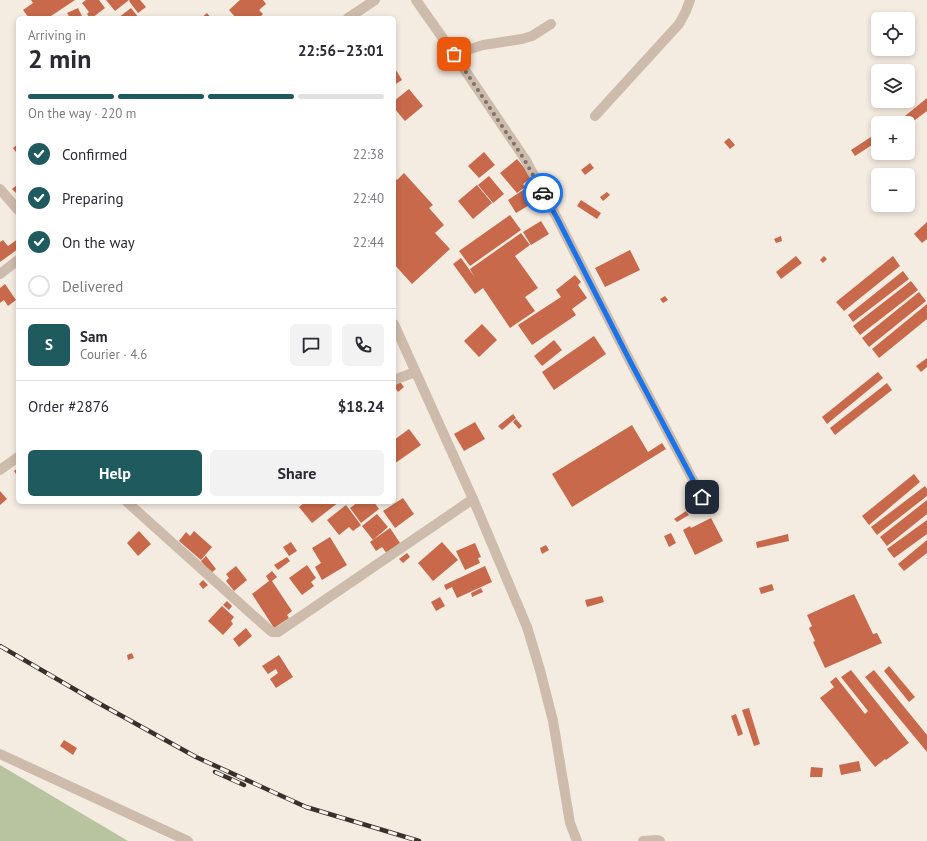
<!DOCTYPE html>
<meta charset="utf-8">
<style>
:root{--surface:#fff;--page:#f2f2f3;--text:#2b2b33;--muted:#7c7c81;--line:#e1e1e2;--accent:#1f5a5e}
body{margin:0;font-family:"PT Sans",sans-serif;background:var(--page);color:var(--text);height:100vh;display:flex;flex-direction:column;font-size:15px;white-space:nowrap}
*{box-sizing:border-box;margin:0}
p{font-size:13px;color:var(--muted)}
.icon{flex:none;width:22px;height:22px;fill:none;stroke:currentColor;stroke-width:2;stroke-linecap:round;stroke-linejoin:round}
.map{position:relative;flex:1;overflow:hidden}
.details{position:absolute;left:16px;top:16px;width:380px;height:488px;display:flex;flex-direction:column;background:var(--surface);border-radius:6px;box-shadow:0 2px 6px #0003}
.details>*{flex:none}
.buttons{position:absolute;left:871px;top:12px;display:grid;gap:8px}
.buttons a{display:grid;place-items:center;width:44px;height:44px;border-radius:6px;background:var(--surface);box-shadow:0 2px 6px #0003;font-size:20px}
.pin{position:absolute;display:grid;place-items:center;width:34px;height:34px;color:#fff;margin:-17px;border-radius:8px;box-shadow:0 2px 6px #0006}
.courier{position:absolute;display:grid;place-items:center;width:40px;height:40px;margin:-20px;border:3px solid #1a73e8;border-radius:50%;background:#fff;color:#222;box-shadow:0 1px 5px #0007}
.head em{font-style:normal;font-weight:700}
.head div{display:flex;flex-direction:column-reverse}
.head{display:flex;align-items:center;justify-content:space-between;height:68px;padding:0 12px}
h1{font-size:26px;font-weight:700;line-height:30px}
.bar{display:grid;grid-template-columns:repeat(4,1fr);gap:6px 4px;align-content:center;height:48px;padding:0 12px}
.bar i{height:5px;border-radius:3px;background:var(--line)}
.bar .current{background:var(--accent)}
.bar p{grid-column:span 4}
.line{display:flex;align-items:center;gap:10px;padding:0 12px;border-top:1px solid var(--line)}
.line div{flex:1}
.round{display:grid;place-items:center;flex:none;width:42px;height:42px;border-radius:6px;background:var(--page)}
ol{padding:0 12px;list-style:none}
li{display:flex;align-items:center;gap:12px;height:44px}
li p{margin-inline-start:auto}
li .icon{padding:4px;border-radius:50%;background:var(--accent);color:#fff;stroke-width:4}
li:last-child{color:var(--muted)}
li i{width:22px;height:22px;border:2px solid var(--line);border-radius:50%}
.cta{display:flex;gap:8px;margin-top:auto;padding:8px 12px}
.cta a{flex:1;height:46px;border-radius:6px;background:var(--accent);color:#fff;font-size:16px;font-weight:700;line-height:46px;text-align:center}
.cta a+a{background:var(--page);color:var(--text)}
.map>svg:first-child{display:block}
</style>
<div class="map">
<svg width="927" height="841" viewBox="0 0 927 841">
<rect width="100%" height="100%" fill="#f4ebe1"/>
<!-- green -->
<path fill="#b8c4a0" d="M0 765 128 841H0Z"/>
<!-- building -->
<g fill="#c8694b">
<path d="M31 0H75L48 18H29L23 10 33 3Z"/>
<path d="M86 0H99L105 8 92 18H90L87 14 89 12 82 3Z"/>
<path d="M106 0H129L115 11Z"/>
<path d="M130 0H140L146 7 138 13 129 1Z"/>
<path d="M240 0H263L266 4 259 10 263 14 259 18H236L229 10Z"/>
<path d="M78 8 83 18H70L67 13Z"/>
<path d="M131 8 139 18H118Z"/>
<path d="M207 13 211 18H201Z"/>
<path d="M394 67 402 80 394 85Z"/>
<path d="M409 89 423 106 405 121 394 108V101Z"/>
<path d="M927 98V111L911 123 905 116Z"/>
<path d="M874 135 878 141 855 156 851 150Z"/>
<path d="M729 138 735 145 730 149 724 142Z"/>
<path d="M18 144V155L13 148Z"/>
<path d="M484 152 495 165 479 178 468 166Z"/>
<path d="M517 159 532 177 523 184 525 187 517 193 500 173Z"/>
<path d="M590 163 594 168 585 175 581 170Z"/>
<path d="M404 173 433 205 429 208 444 225 435 233 450 249 412 284 394 264V177L397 180Z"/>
<path d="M489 176 504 194 493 203 478 185Z"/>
<path d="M531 183 541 198 516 213 508 200 526 188 525 187Z"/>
<path d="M18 184V195L12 189Z"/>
<path d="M477 185 492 203 473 219 458 201Z"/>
<path d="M607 192 610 195 603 201 600 197Z"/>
<path d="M581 200 601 213 597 219 577 206Z"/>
<path d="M510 215 521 230 470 266 459 251Z"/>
<path d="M541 221 549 234 531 245 523 232Z"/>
<path d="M927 222V239L922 243 914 234Z"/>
<path d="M521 233 530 245 515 256 538 288 525 297 535 311 510 328 483 288 475 294 453 264 461 258 474 276 470 269Z"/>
<path d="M781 236 782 241 776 243 774 239Z"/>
<path d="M18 239V249L0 262V242L3 240 8 246Z"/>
<path d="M630 250 640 270 605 287 595 268Z"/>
<path d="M796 256 802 263 781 279 776 272Z"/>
<path d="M824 256 827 259 823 263 820 260Z"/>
<path d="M893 256 900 266 844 311 836 302Z"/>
<path d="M903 271 909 279 853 322 848 315Z"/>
<path d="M575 275 581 282 578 285 587 298 572 309 576 315 532 345 518 325 561 297 556 290Z"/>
<path d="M911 281 918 290 860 335 853 326Z"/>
<path d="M5 284 16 300 8 306 4 300 0 303V288Z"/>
<path d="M919 292 926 301 869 347 862 338Z"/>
<path d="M665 296 668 300 663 303 660 299Z"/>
<path d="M927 304V319L879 358 872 349Z"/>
<path d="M482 324 497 340 479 357 464 341Z"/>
<path d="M594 336 606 354 554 390 542 372Z"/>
<path d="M554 340 562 350 542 366 534 356Z"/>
<path d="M927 358V367L921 372 916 366Z"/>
<path d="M878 372 883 378 827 424 822 417Z"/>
<path d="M400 382 404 387 398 392 394 386Z"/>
<path d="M887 383 892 390 835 435 830 428Z"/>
<path d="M513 414 516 418 502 430 498 426Z"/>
<path d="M516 419 522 426 519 429 513 422Z"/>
<path d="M475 422 485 439 464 451 454 434Z"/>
<path d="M632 425 648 452 662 443 666 449 572 507 552 474Z"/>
<path d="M409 429 421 445 394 464V440Z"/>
<path d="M18 468V477L14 471Z"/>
<path d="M914 474 920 482 869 525 862 516Z"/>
<path d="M695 486 702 502 697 504 689 489Z"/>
<path d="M925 486 927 489V496L877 535 871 527Z"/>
<path d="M0 491 7 499 0 505Z"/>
<path d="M403 498 414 514 395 528 383 511Z"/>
<path d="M927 500V514L887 546 880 537Z"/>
<path d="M305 502H339L312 523 299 507Z"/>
<path d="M358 502H374L379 509 361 523 350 508Z"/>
<path d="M346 505 361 525 353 531 349 527 339 535 327 520Z"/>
<path d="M702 505 703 509 694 513 693 509Z"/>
<path d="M686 511 689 515 677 522 674 519Z"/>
<path d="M377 514 388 527 373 540 362 526Z"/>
<path d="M711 518 723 541 695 555 683 530 690 526 691 528Z"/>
<path d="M927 520V534L894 558 887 549Z"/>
<path d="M390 528 402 546 388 555 382 547 376 551 370 542Z"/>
<path d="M139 531 151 544 138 556 127 543Z"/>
<path d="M194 531 212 547 201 560 179 541 186 532 190 536Z"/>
<path d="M671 533 676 543 669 547 664 536Z"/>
<path d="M788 534 789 541 757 548 756 542Z"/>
<path d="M330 537 347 565 322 580 315 567 321 563 312 548Z"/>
<path d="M927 540V553L904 571 898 564Z"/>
<path d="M291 542 297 551 289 556 283 547Z"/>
<path d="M442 542 458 560 433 581 418 563Z"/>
<path d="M475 543 481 557 478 558 480 563 465 570 456 551Z"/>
<path d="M546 545 549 550 542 554 540 548Z"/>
<path d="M407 553 410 557 403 563 399 559Z"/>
<path d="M206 556 216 569 211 573 201 561Z"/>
<path d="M287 557 290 561 278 570 274 565Z"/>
<path d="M307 565 316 578 311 582 314 586 302 595 289 578Z"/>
<path d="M236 566 247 580 234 591 226 581 229 578 226 574Z"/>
<path d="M485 566 492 582 457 598 452 587 446 590 444 585Z"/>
<path d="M272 571 277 577 272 581 292 611 287 615 289 618 274 628 252 594 269 581 266 576Z"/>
<path d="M203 580 208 585 203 589 199 584Z"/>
<path d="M772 584 774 590 761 594 759 588Z"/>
<path d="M481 588 483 592 472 597 471 593Z"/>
<path d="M854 594 873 634 877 633 882 643 825 668 813 642 815 641 809 628 812 626 807 615Z"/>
<path d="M602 596 604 602 587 607 585 600Z"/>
<path d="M440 597 445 606 436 611 431 602Z"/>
<path d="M227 601 232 606 229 610 223 605Z"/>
<path d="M222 606 234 617 231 621 233 624 223 635 208 621Z"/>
<path d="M246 628 252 636 239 647 233 639Z"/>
<path d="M132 653 134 658 128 660 127 655Z"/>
<path d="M279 655 293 677 276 688 270 679 278 673 276 669 268 674 262 666Z"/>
<path d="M889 666 915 697 909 702 884 671Z"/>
<path d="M851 670 909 743 886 760 885 759 875 767 820 698 834 687 830 682 836 677 865 714 868 711 841 677Z"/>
<path d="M874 670 927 735V752L865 677Z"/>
<path d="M749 708 760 744 754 746 742 710Z"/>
<path d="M736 714 743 734 738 736 731 716Z"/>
<path d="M64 740 77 748 73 755 60 746Z"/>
<path d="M859 761 861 771 841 775 839 765Z"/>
<path d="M811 767 823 768 822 777H810Z"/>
</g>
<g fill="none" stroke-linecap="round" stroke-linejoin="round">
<!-- minor -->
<g stroke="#cdbbac" stroke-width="10">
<path d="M416 0 454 54 525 159 557 218 631 363 702 497"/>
<path d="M348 18 375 0"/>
<path d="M454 54 483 45 522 39 532 36 551 24"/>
<path d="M595 116 679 24 686 11 690 0"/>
<path d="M0 189 18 210"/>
<path d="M0 274 18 260"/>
<path d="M394 324 473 499 527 627 540 670 553 721 570 823 577 841"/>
<path d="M394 380 415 372"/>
<path d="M0 470 18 457"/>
<path d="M127 502 265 626 272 632H278L473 499"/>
<path d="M0 754 188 841"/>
<path d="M643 841 657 840 660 841"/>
</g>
<!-- rail casing -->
<g stroke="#3b302b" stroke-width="4.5">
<g id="rail">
<path d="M0 646 93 700 196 757 306 807 419 841"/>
<path d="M215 772 244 785"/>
</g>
</g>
<!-- rail -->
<use href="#rail" stroke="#fbf5ee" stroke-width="3" stroke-dasharray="9" stroke-linecap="butt"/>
</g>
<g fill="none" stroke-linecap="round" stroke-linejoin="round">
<!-- done -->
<path stroke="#7c716b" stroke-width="4" stroke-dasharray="0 7.2" d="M454 54 524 159 543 193"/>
<!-- route -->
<path stroke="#1a73e8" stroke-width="5" d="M543 193 557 218 631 363 702 497"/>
</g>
</svg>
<div class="buttons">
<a><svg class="icon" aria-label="locate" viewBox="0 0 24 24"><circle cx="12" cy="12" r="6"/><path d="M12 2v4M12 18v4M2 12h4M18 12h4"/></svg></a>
<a><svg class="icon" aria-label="layers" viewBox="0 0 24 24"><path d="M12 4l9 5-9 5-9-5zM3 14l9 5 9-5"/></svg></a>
<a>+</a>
<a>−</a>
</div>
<div class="pin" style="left:454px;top:54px;background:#ea580c"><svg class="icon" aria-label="bag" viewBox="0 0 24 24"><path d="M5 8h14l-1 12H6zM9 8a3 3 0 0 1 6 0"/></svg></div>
<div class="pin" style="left:702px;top:497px;background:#1f2937"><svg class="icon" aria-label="home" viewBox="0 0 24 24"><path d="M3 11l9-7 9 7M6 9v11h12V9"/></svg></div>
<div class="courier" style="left:543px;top:193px"><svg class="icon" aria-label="car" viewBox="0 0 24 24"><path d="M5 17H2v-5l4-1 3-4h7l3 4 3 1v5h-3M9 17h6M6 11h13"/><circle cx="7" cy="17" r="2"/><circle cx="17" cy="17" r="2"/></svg></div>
<section class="details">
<div class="head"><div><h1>2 min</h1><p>Arriving in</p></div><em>22:56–23:01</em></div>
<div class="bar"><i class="current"></i><i class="current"></i><i class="current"></i><i></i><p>On the way · 220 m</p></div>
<ol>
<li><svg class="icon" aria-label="check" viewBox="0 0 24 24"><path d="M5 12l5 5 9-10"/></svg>Confirmed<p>22:38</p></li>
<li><svg class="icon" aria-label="check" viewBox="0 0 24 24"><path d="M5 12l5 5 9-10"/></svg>Preparing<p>22:40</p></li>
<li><svg class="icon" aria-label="check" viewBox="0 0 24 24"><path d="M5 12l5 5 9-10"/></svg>On the way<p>22:44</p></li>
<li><i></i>Delivered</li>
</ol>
<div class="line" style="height:72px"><b class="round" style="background:var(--accent);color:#fff">S</b><div><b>Sam</b><p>Courier · 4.6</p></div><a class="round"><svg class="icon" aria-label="chat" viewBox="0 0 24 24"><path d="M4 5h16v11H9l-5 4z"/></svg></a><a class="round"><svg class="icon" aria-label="phone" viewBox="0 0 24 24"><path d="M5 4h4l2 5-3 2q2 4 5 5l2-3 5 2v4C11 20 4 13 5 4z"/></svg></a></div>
<div class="line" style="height:52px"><div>Order #2876</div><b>$18.24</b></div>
<div class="cta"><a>Help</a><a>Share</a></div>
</section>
</div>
